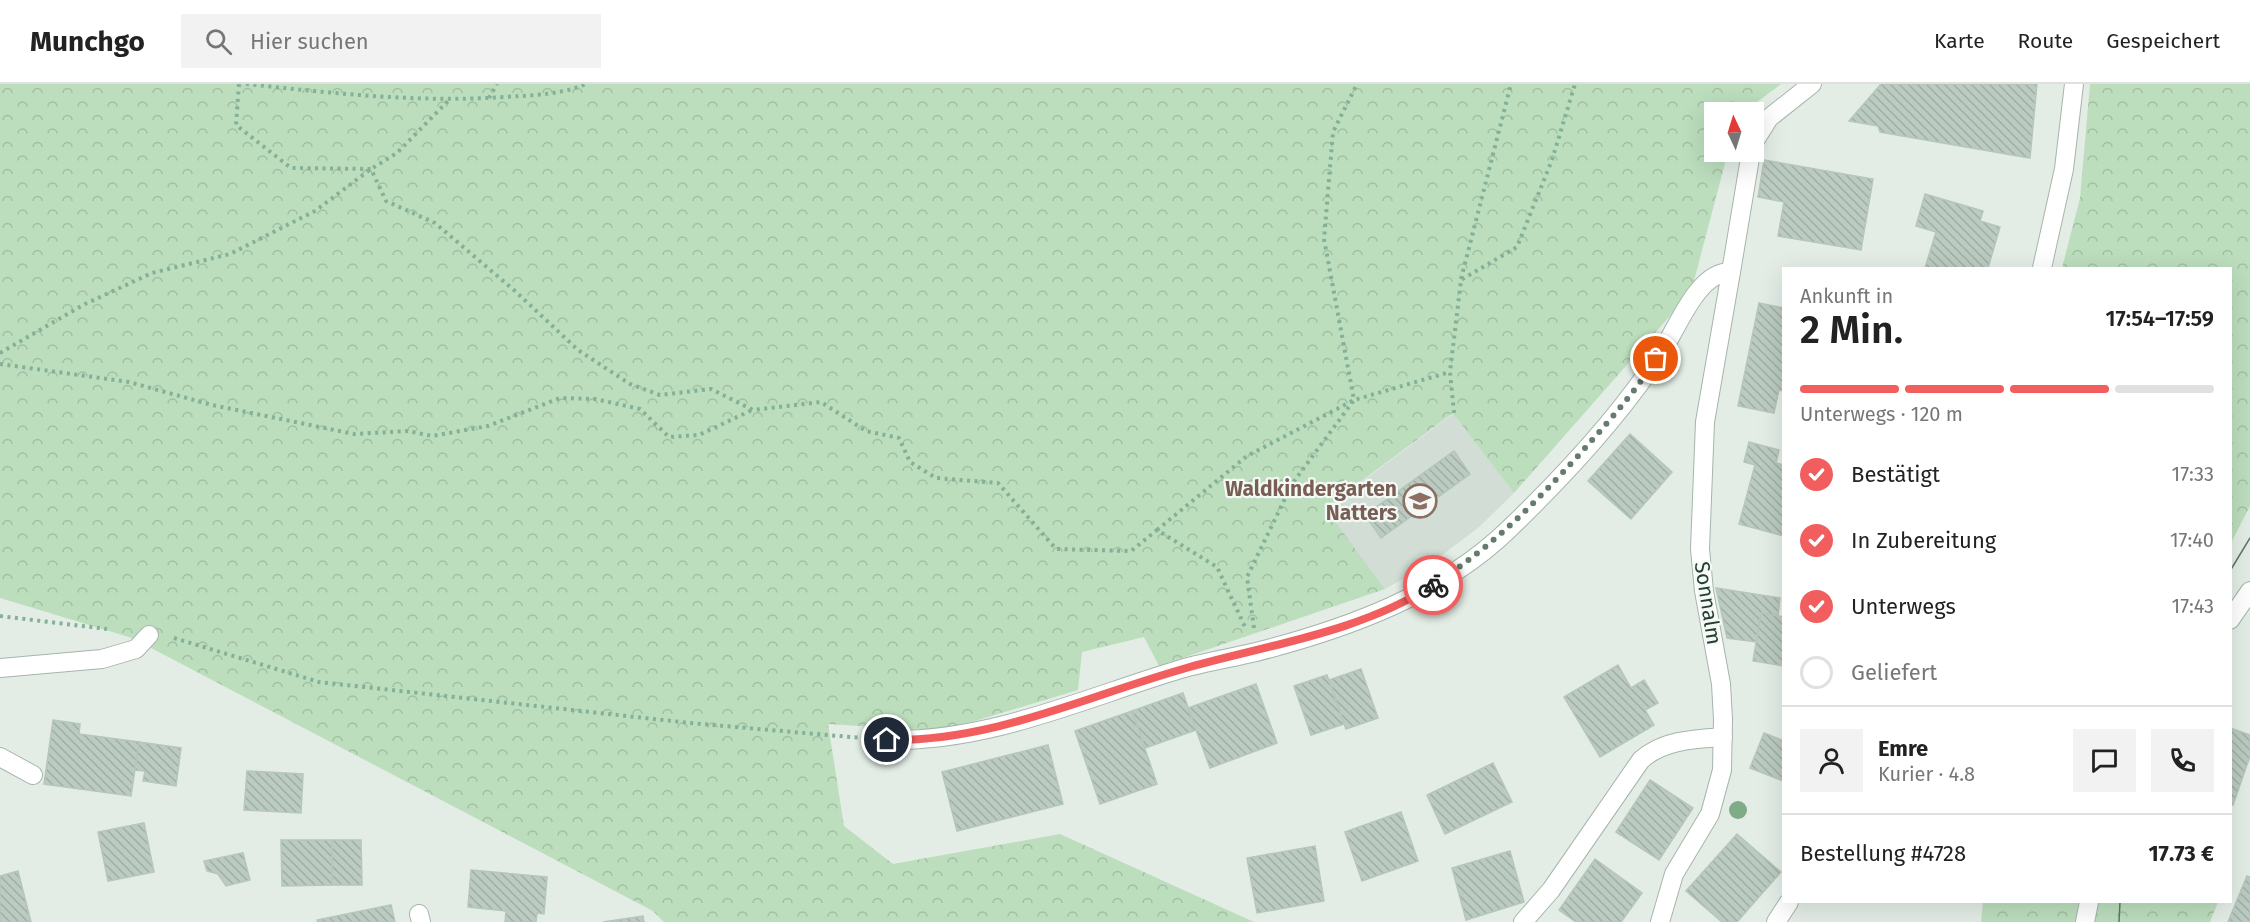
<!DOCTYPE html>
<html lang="de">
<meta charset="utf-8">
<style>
:root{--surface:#fff;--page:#f2f2f2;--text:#222;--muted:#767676;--line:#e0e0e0;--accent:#f15e5d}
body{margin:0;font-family:"Fira Sans",sans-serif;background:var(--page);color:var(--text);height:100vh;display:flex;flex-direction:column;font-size:22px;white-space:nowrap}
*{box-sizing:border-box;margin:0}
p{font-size:20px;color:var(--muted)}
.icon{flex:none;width:33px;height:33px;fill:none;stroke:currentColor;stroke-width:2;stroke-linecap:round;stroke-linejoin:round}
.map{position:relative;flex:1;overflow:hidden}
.sheet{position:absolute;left:1782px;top:183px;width:450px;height:636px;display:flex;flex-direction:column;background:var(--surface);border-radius:0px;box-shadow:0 6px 24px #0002}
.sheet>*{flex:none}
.needle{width:39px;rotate:356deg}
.tools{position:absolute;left:1704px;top:18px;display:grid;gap:12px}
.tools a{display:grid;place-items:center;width:60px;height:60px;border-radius:0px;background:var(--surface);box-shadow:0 6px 24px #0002;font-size:30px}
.pin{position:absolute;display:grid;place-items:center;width:51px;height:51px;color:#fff;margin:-26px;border:3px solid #fff;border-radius:50%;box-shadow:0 2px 6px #0007}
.courier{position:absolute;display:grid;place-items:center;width:60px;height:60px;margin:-30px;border:4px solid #f15e5d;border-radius:50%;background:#fff;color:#222;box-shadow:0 2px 8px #0007}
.headline em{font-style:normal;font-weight:600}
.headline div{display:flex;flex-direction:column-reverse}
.headline{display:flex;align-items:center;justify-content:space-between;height:102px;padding:0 18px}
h1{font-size:39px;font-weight:600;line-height:45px}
.bar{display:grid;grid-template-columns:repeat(4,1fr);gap:9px 6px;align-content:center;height:72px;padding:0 18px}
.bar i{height:8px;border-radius:4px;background:var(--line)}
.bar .on{background:var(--accent)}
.bar p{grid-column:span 4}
.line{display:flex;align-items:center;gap:15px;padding:0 18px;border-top:2px solid var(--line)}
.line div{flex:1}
.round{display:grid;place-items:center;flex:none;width:63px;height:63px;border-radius:0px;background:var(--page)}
ol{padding:0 18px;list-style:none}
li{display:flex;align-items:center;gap:18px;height:66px}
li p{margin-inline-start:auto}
li .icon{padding:6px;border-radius:50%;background:var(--accent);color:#fff;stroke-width:4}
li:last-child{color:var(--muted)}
li i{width:33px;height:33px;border:3px solid var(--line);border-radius:50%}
header{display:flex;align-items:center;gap:36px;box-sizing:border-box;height:84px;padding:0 30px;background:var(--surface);border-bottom:2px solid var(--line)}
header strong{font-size:28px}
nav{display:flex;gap:33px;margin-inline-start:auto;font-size:21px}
.search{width:420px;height:54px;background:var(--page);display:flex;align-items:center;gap:15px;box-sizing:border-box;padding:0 21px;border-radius:0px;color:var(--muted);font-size:22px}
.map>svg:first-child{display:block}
</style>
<header>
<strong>Munchgo</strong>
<div class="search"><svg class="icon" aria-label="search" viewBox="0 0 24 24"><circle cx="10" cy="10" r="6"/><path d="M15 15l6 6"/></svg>Hier suchen</div>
<nav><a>Karte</a><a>Route</a><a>Gespeichert</a></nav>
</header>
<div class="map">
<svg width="2250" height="838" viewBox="0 0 2250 838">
<defs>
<pattern id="forest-crowns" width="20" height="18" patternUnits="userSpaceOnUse" patternTransform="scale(1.5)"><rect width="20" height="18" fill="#bcdebd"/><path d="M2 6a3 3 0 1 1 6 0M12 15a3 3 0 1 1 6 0" fill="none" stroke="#a1c0a3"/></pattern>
<pattern id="building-back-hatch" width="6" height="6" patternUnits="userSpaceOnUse" patternTransform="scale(1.5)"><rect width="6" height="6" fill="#bbcbc1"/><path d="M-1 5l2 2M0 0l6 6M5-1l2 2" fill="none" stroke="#a0afa6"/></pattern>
</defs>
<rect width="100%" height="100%" fill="#e3ede6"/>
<!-- built -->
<path fill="#d1ddd5" d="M1454 329 1514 409 1479 443 1433 478 1385 505 1325 425Z"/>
<!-- forest -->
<g fill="url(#forest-crowns)">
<path d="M0 0H1781L1744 28H1714V68H1728L1691 208 1514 409 1453 329 1325 424 1385 505 1159 582 1144 553 1082 568 1078 606 942 647 828 640 844 742 893 780 1060 750 1254 838H664L653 827 132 554 0 514Z"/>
<path d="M2090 0H2250V422L2231 459 2230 184H2062L2080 114Z"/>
<path d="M1983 818H2218L2210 838H1981Z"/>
</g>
<!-- building -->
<g fill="url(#building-back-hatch)" stroke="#b5c6bb" stroke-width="1.5">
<path d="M1881 0H2037L2030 74 1880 48 1878 42 1849 37Z"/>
<path d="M1764 76 1873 95 1861 166 1778 152 1784 118 1758 113Z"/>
<path d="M1925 110 1983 127 1980 137 2000 143 1988 184H1925L1936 148 1916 142Z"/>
<path d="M1759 219 1784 224V307L1779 306 1774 329 1738 322Z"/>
<path d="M1630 350 1672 388 1631 435 1588 397Z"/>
<path d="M1749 358 1779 366 1776 379 1784 381V452L1739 440 1755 381 1744 378Z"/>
<path d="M1454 367 1470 390 1381 454 1365 431Z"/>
<path d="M1716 504 1780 514 1778 532 1761 529 1756 558 1727 554Z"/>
<path d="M1761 529 1784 533V582L1753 577Z"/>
<path d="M1618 581 1631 604 1644 596 1658 619 1645 626 1654 641 1600 673 1564 613Z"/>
<path d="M1361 585 1378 634 1346 645 1329 596Z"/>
<path d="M1327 591 1344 640 1311 651 1294 602Z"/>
<path d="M1256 600 1277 659 1210 684 1188 624Z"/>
<path d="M1183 609 1196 646 1145 664 1132 627Z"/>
<path d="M1132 627 1157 700 1100 720 1075 647Z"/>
<path d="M53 636 80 640 79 650 139 658 131 712 44 700Z"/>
<path d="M2230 644 2250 651V672L2233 721 2230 720Z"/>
<path d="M1764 649 1784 657 1783 697 1750 684Z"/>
<path d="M139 658 181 664 176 702 143 697 145 687 135 686Z"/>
<path d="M1048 661 1063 720 957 747 942 688Z"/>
<path d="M1493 679 1512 718 1445 750 1427 711Z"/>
<path d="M247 687 303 690 301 729 244 726Z"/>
<path d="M1650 696 1693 724 1659 776 1616 748Z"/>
<path d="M1401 728 1418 777 1362 797 1345 748Z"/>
<path d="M144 739 154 788 108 797 98 748Z"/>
<path d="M1737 750 1781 788 1737 838H1722L1686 807Z"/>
<path d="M281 756H332V801L282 802Z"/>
<path d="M332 756H361L362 801H332Z"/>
<path d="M1315 762 1324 817 1257 829 1247 774Z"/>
<path d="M1510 767 1524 818 1466 836 1452 784Z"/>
<path d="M243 769 250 796 226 802 218 790 207 787 204 777Z"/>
<path d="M1595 775 1642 809 1621 838H1576L1559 826Z"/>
<path d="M471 786 547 793 544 830 537 829 536 838H505L506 827 468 823Z"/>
<path d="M18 787 31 838H0V792Z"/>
<path d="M2247 792 2250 793V838H2228Z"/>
<path d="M391 821 395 838H318L317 836Z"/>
<path d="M643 832 644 838H603Z"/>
</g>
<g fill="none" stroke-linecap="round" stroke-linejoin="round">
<!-- minor casing -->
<g stroke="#a6b5ac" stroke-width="20">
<g id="minor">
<path d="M1754 58 1769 34 1812 0"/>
<path d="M2042 184 2064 85 2074 0"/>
<path d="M1731 188 1751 68"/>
<path d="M2230 536 2250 507"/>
<path d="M0 584 102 575 136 565 149 551"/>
<path d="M887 656C991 658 1084 614 1181 585 1206 578 1231 574 1256 568 1346 545 1441 511 1509 445 1564 392 1623 329 1664 264 1679 240 1699 187 1731 188L1705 338 1700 465 1704 507 1721 600 1723 635 1722 686 1710 730 1674 790 1660 838"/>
<path d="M0 673 33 691"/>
<path d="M419 830 421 838"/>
<path d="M1523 838 1551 806 1641 676C1663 656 1695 655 1723 653"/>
<path d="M1776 838 1789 818"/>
<path d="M2085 838 2089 818"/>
</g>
</g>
<!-- path -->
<g stroke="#84b098" stroke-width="4" stroke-dasharray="3 4.5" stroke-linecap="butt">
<path d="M239 0 236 41 291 84 371 85 386 117 435 139 515 207 578 266 630 300 660 311 711 305 753 326 821 318 866 347 899 354 910 378 936 394 998 399 1056 465 1131 467 1157 446 1217 483 1246 545"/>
<path d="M246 0C332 9 418 19 505 13 534 11 559 11 586 0"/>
<path d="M489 14 497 0"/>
<path d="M1461 195 1511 0"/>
<path d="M0 269 85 220 152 189 230 170 315 127 371 85 397 69 449 16"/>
<path d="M0 280 129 298 212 321 354 350 408 347 432 352 488 342 560 314 595 315 640 325 669 353 699 351 752 326"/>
<path d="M1454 329 1450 288 1461 196 1517 163 1552 76 1575 0"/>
<path d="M1157 446 1247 372 1354 316 1450 288"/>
<path d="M0 532 107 545"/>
<path d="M1254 544 1247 493 1292 400 1354 316 1324 155 1333 48 1357 0"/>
<path d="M174 554 319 598 690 639 862 654"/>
</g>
<!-- minor -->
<use href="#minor" stroke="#fff" stroke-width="18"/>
<!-- tram -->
<g stroke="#5d796b" stroke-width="1.5">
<path d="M2230 487 2250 454"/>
<path d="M2119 838 2120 818"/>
</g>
</g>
<!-- trees -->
<circle fill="#7fab86" cx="1738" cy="726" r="9"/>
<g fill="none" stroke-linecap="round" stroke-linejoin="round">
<!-- done -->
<path stroke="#667b70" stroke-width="6" stroke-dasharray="0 10.8" d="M1433 501C1494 461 1530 424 1579 371 1606 340 1634 310 1656 275"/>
<!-- route -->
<path stroke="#f15e5d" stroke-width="8" d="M887 656C992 658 1084 613 1183 585 1266 561 1359 549 1433 501"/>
</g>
<!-- icons -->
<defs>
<g id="school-ring" transform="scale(1.725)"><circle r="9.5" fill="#f4f9f5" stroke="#8d6e63" stroke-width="1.5"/><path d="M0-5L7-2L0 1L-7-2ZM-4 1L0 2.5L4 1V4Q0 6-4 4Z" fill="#8d6e63"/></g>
</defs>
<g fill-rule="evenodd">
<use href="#school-ring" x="1420" y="417"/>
</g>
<g text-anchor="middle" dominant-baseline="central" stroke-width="4.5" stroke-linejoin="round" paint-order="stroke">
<!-- education labels -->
<g font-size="21" font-weight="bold" fill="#785e54" stroke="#f4f9f5" text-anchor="end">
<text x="1397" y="405">Waldkindergarten<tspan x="1397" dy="24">Natters</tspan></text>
</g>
<!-- street labels -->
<g font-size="21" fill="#233e30" stroke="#f4f9f5">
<text transform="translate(1708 519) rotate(81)">Sonnalm</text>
</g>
</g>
</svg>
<div class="tools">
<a><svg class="needle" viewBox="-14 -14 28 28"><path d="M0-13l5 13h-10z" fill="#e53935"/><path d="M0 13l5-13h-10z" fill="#767676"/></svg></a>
</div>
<div class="pin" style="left:1656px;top:275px;background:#ea580c"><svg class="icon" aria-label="bag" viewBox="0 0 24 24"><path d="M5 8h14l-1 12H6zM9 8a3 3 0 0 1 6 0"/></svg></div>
<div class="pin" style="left:887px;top:656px;background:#1f2937"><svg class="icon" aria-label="home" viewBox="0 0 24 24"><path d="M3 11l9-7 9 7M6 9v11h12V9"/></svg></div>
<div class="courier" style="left:1433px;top:501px"><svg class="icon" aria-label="bike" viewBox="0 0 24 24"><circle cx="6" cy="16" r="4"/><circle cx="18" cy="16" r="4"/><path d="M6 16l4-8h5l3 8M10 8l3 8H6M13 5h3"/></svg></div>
<section class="sheet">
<div class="headline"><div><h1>2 Min.</h1><p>Ankunft in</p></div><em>17:54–17:59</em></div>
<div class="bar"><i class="on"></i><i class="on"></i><i class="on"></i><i></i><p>Unterwegs · 120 m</p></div>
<ol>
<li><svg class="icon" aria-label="check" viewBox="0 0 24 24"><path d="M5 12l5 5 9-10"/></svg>Bestätigt<p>17:33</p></li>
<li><svg class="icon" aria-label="check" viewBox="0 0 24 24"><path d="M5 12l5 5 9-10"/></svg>In Zubereitung<p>17:40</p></li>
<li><svg class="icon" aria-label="check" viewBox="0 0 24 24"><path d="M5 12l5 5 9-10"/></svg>Unterwegs<p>17:43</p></li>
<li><i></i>Geliefert</li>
</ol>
<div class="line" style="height:108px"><a class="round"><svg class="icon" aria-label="person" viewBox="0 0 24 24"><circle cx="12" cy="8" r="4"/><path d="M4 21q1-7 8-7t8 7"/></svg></a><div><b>Emre</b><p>Kurier · 4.8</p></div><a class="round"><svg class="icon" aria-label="chat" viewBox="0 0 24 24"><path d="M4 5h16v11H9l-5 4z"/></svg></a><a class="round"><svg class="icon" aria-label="phone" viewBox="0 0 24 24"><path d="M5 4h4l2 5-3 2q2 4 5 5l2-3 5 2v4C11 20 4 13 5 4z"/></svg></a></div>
<div class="line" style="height:78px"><div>Bestellung #4728</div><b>17.73 €</b></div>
</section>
</div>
